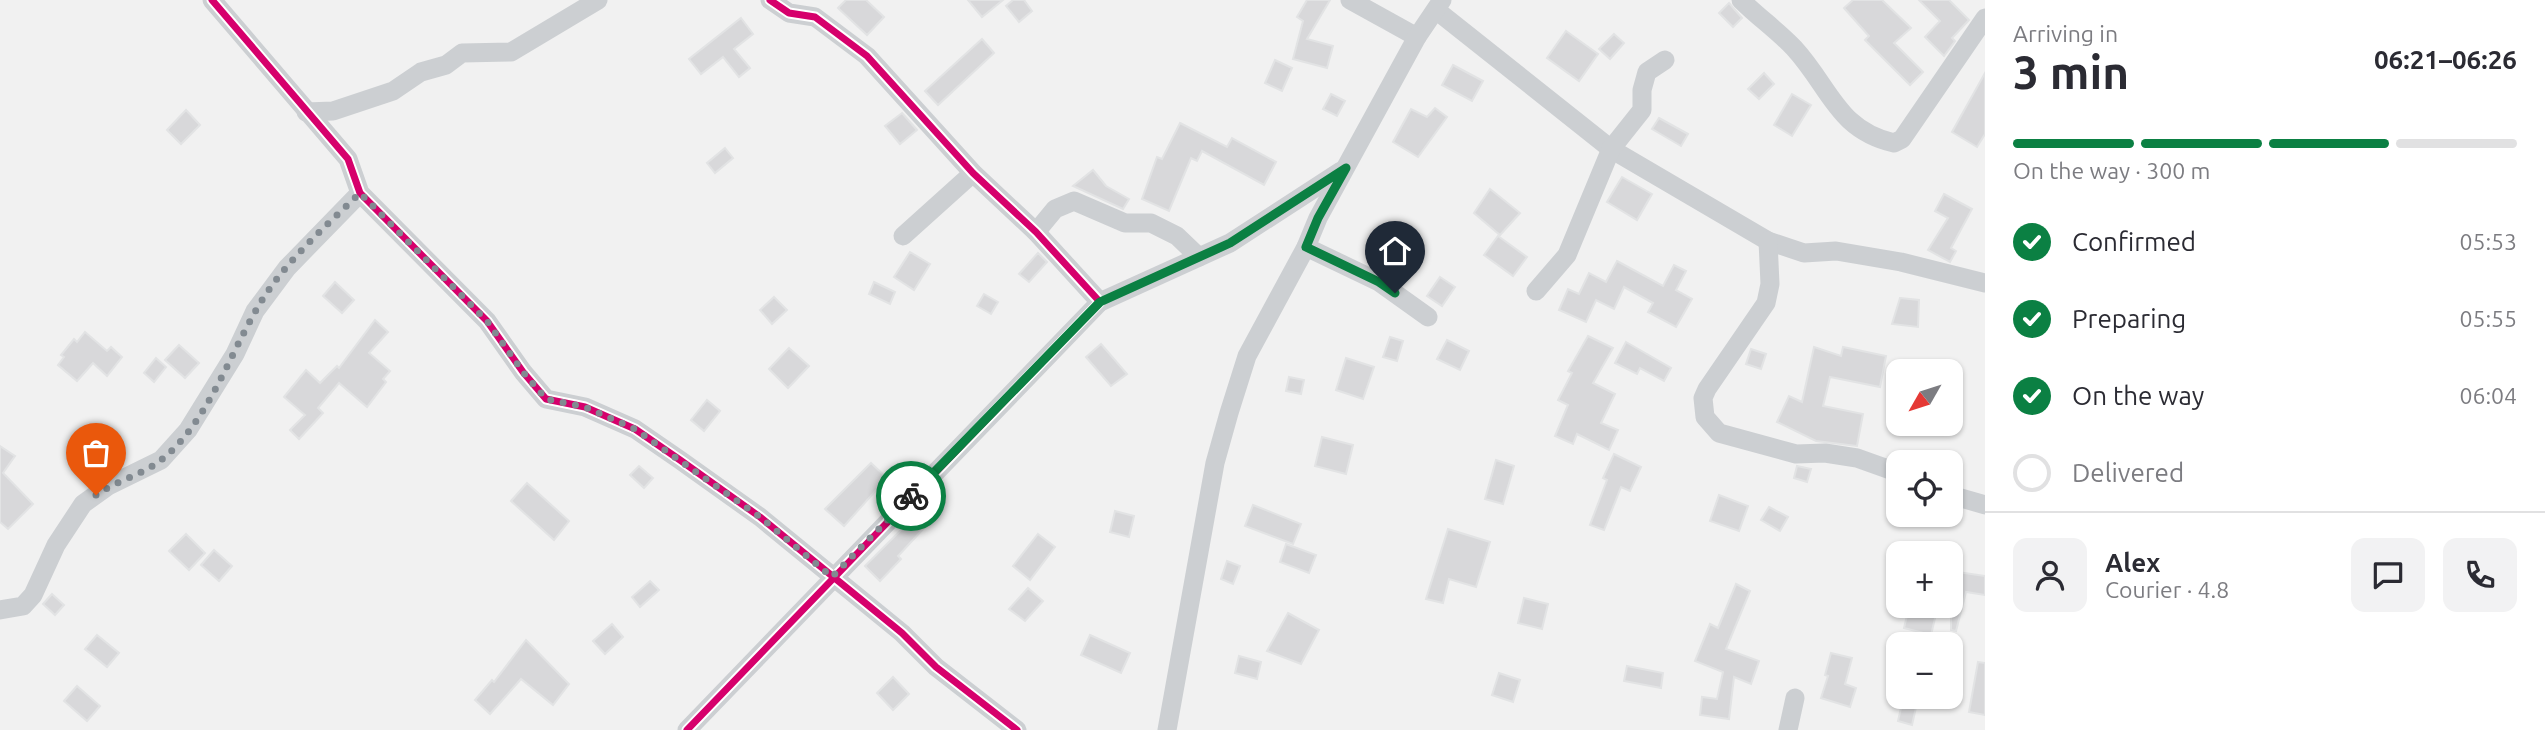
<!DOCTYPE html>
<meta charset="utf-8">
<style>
:root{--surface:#fff;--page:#f2f2f3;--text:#2b2b33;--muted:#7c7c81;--line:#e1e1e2;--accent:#0b8043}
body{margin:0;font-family:Ubuntu,sans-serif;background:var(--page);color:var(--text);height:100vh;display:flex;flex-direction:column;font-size:26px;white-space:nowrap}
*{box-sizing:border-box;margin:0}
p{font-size:23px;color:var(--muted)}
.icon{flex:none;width:38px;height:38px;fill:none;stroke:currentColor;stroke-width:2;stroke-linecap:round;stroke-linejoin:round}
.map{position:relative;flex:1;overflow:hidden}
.sheet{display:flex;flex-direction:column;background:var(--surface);width:560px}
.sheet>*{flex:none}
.needle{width:46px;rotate:231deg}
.buttons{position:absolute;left:1886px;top:359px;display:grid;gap:14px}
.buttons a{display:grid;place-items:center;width:77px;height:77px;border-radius:14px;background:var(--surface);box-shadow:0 2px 5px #0004;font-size:35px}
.pin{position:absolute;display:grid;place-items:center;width:60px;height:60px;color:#fff;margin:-72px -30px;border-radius:50% 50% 50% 0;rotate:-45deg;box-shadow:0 0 7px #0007}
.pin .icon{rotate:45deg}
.courier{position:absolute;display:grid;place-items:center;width:70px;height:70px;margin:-35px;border:5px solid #0b8043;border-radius:50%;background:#fff;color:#222;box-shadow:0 2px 9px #0007}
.head em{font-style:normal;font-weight:700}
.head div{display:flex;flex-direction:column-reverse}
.head{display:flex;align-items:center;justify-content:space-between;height:119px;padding:0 28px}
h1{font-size:46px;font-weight:700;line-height:52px}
.bar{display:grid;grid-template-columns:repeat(4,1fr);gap:10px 7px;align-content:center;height:84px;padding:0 28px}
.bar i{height:9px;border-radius:5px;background:var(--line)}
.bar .current{background:var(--accent)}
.bar p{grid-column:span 4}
.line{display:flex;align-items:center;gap:18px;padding:0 28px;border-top:2px solid var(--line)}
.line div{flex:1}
.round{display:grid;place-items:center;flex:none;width:74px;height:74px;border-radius:14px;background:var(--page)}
ol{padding:0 28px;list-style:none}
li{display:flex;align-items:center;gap:21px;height:77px}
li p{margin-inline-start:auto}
li .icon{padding:7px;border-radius:50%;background:var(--accent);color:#fff;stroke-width:4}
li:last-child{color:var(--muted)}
li i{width:38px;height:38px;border:4px solid var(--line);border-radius:50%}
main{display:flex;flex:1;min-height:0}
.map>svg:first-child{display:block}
</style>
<main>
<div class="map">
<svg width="1985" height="730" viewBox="0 0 1985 730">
<rect width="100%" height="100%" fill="#f1f1f1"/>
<!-- building -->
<g fill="#d8d8da" stroke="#e2e3e4" stroke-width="2">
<path d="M846 0H866L884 17 867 35 838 8Z"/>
<path d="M968 0H1003L982 17Z"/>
<path d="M1013 0H1024L1032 11 1019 22 1006 6Z"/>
<path d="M1307 0H1330L1307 39 1333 46 1327 68 1293 59 1303 21 1297 17Z"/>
<path d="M1853 0H1882L1911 28 1894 43 1923 72 1910 85 1865 40 1869 36 1844 8Z"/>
<path d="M1919 0H1949L1969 20 1952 38 1955 41 1944 56 1925 37 1940 21Z"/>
<path d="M1729 3 1742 18 1733 27 1719 13Z"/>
<path d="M741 18 753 34 734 49 750 68 739 77 723 57 701 74 689 59Z"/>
<path d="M1566 31 1598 54 1579 81 1547 58Z"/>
<path d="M1614 34 1624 43 1610 59 1599 49Z"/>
<path d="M982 39 994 53 938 105 925 91Z"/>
<path d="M1275 60 1292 68 1282 91 1265 83Z"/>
<path d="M1453 65 1483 81 1472 101 1442 85Z"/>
<path d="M1764 73 1774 84 1759 99 1748 89Z"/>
<path d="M1985 73V134L1977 147 1952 132Z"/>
<path d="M1331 94 1345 101 1337 116 1323 109Z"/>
<path d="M1792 94 1811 105 1792 136 1774 125Z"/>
<path d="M1435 108 1447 117 1418 157 1393 142 1411 109 1427 117Z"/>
<path d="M186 110 200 125 181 144 167 130Z"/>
<path d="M902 113 917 130 900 144 885 126Z"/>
<path d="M1659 118 1688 134 1681 146 1652 129Z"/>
<path d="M1180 123 1227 147 1232 138 1276 162 1264 185 1202 151 1197 161 1191 158 1169 211 1142 199 1157 157 1162 159Z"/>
<path d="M725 148 733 158 715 173 707 163Z"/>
<path d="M1093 170 1106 186 1129 199 1123 209 1073 186Z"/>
<path d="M1622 177 1652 194 1637 220 1607 202Z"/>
<path d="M1490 189 1520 213 1500 235 1474 213Z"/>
<path d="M1944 194 1972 209 1951 248 1956 251 1950 262 1928 250 1948 218 1935 211Z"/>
<path d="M1498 236 1527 257 1513 276 1484 255Z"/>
<path d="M910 252 930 264 914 290 894 277Z"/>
<path d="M1038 253 1047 262 1029 282 1019 274Z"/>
<path d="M1617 261 1663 286 1674 265 1686 271 1676 290 1692 299 1676 327 1648 312 1653 303 1624 287 1614 309 1596 300 1586 322 1559 310 1568 289 1579 294 1589 273 1606 282Z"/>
<path d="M1440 277 1455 287 1442 306 1427 296Z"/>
<path d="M335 282 354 300 342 313 323 296Z"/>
<path d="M874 282 895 292 890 304 869 294Z"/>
<path d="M984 294 998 302 991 314 977 306Z"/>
<path d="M774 297 787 310 772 324 760 310Z"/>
<path d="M1900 298 1919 300 1918 327 1892 324Z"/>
<path d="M375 320 388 332 369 353 390 371 383 379 386 382 367 407 339 383 318 408 323 413 299 439 290 430 305 415 284 397 306 370 320 383 337 366 339 368Z"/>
<path d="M85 332 107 351 111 347 122 357 107 376 93 363 77 381 58 365 64 357 61 355 74 339 77 342Z"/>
<path d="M1588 336 1613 348 1593 383 1615 394 1601 423 1618 430 1609 450 1577 434 1573 444 1555 436 1568 405 1558 400 1572 373 1568 371Z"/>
<path d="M1390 337 1403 341 1397 361 1383 357Z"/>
<path d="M1447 340 1469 351 1460 370 1437 359Z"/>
<path d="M1626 342 1671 368 1664 381 1640 368 1637 374 1615 363Z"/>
<path d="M1101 344 1127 374 1111 386 1086 357Z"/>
<path d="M179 345 199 363 185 378 165 360Z"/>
<path d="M1814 347 1841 356 1843 347 1886 356 1880 387 1830 377 1823 406 1863 414 1857 446 1816 441 1777 422 1789 396 1802 402Z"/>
<path d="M789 348 809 366 788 388 769 369Z"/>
<path d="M1751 349 1766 354 1761 369 1746 364Z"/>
<path d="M156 358 166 367 154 382 144 373Z"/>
<path d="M1346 358 1374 367 1363 399 1336 390Z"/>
<path d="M1289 377 1304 380 1301 394 1286 391Z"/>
<path d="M707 400 720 411 704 431 691 420Z"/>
<path d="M1322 437 1353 445 1346 474 1315 466Z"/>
<path d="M0 446 15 456 3 473 33 504 8 529 0 522Z"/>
<path d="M1614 454 1641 467 1630 491 1621 487 1604 530 1590 525 1607 480 1603 478Z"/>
<path d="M1496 460 1514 466 1503 504 1485 499Z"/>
<path d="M871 463 887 478 844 526 825 509Z"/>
<path d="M639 466 653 478 644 488 630 475Z"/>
<path d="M1797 466 1811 469 1807 482 1794 478Z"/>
<path d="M527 483 569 521 554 540 511 501Z"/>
<path d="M1719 495 1748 506 1739 531 1710 521Z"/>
<path d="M928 503 938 513 898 556 901 559 880 581 865 566Z"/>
<path d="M1253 505 1301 524 1293 544 1245 526Z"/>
<path d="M1769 507 1788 517 1780 531 1761 520Z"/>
<path d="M1115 511 1134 516 1129 537 1110 532Z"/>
<path d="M1448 529 1490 542 1476 587 1449 579 1443 603 1426 599Z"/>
<path d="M186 534 205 553 189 570 169 551Z"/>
<path d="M1038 534 1055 547 1030 580 1013 566Z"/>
<path d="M1286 544 1316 555 1309 573 1280 562Z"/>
<path d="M214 550 232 566 219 581 201 565Z"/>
<path d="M1227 561 1240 566 1233 584 1221 579Z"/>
<path d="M1951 571 1985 576V595L1966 592 1956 631 1951 630Z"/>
<path d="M650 581 659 590 640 607 632 597Z"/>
<path d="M1736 584 1750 591 1726 649 1759 661 1751 684 1734 677 1729 719 1700 715 1702 697 1717 699 1723 672 1695 661 1710 624 1718 628Z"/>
<path d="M1028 588 1043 601 1025 621 1009 609Z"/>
<path d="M52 594 64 605 55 615 43 604Z"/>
<path d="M1524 598 1548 604 1542 629 1518 623Z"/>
<path d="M1909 607 1936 614 1931 635 1904 628Z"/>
<path d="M1288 613 1319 630 1301 664 1267 651Z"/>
<path d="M612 624 623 637 605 654 593 641Z"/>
<path d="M97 635 119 653 107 667 85 649Z"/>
<path d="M1090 635 1130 653 1121 673 1081 655Z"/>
<path d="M526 640 569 684 553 705 521 679 490 714 475 700 492 680 494 682Z"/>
<path d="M1831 653 1852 658 1845 684 1856 688 1850 707 1821 698 1828 676 1825 675Z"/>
<path d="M1239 656 1261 662 1257 679 1235 673Z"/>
<path d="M1978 662 1985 663V715L1969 712Z"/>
<path d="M1627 666 1663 673 1661 688 1624 681Z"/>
<path d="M1499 673 1520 680 1513 702 1492 695Z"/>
<path d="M893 677 909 694 893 710 877 693Z"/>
<path d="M77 686 100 706 87 721 64 701Z"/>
<path d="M1903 699 1917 703 1912 725 1898 721Z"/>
</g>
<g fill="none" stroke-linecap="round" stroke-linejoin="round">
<!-- minor -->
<g stroke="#cccfd2" stroke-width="19">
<path d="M212 0 348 159 360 193 487 321 523 372 546 399 585 407 635 429 680 460 760 517 902 633 936 667 1017 730"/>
<path d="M1350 0 1417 37"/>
<path d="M1741 0C1758 17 1778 31 1794 48 1830 87 1837 130 1894 143L1902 139 1985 18"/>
<path d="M1436 10 1611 149 1768 241 1804 253 1836 251 1901 262 1985 283"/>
<path d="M306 112 333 111 393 91 421 72 446 65 462 53 511 52 598 0"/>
<path d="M1036 232 1055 209 1074 201 1125 223H1151L1177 236 1199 257"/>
<path d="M903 236 973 173"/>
<path d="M1768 241 1770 284 1766 303 1707 389 1703 398 1705 417 1719 433 1796 454 1825 453 1857 458 1899 473"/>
<path d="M1306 247 1379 282 1428 317"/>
<path d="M1536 291 1567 255 1611 149 1642 110V90L1647 72 1665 60"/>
<path d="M1100 302 1230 243 1341 171"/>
<path d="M1951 495 1985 505"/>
<path d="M0 610 23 606 33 595 56 545 83 504 108 486 161 460 188 430 235 354 255 311 287 268 360 193"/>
<path d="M687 730 1100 302 1036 232 973 173 867 56 815 17 789 13 770 0"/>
<path d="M1167 730 1215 463 1229 413 1247 356 1306 247 1318 218 1417 37 1442 0"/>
<path d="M1788 730 1795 698"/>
</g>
<!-- cycleway casing -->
<g stroke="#fff" stroke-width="11">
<g id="cycleway">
<path d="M212 0 348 159 360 193 487 321 523 372 546 399 585 407 635 429 680 460 760 517 902 633 936 667 1017 730"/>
<path d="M687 730 1100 302 1036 232 973 173 867 56 815 17 789 13 770 0"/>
</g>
</g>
<!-- cycleway -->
<use href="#cycleway" stroke="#d6006c" stroke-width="7"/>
</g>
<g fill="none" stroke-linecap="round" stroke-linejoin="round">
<!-- done -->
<path stroke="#828a91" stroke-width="7" stroke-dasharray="0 12.6" d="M96 495C116 481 142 475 161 460 205 426 228 359 255 312 280 266 323 229 360 193L487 321 523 372 546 399 585 407 635 429 760 517 832 577 911 496"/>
<!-- route -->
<path stroke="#0b8043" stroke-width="9" d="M911 496 1100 302 1230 243 1346 168 1318 218 1306 247 1379 282 1395 293"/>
</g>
</svg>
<div class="buttons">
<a><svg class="needle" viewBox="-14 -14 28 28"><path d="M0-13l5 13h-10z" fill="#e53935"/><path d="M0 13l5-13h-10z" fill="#7c7c81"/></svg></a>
<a><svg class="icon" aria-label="locate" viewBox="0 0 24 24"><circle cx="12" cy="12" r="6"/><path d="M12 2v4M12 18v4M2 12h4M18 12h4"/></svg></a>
<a>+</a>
<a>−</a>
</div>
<div class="pin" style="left:96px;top:495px;background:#ea580c"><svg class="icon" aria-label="bag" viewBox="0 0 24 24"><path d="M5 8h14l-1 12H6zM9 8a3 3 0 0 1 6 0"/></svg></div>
<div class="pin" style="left:1395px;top:293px;background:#1f2937"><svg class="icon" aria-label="home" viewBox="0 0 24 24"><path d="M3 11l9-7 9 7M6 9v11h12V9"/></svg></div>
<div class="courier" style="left:911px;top:496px"><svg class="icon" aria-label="bike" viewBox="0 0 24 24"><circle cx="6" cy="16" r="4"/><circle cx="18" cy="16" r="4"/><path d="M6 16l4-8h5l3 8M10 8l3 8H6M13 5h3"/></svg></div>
</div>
<section class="sheet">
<div class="head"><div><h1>3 min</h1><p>Arriving in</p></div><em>06:21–06:26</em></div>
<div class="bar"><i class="current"></i><i class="current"></i><i class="current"></i><i></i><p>On the way · 300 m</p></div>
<ol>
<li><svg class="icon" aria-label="check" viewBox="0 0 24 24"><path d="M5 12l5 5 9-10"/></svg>Confirmed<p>05:53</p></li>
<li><svg class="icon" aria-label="check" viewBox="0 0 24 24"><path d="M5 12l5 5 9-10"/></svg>Preparing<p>05:55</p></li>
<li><svg class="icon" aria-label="check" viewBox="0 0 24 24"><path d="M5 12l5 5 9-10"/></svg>On the way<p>06:04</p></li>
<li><i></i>Delivered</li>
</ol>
<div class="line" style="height:126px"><a class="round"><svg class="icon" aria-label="person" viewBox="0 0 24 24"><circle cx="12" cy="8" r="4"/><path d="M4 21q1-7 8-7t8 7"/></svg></a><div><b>Alex</b><p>Courier · 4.8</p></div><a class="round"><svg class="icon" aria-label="chat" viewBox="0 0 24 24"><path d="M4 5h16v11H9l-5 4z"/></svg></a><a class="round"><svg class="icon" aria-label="phone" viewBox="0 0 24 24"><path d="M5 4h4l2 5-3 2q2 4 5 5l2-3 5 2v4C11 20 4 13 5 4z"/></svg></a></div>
</section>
</main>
